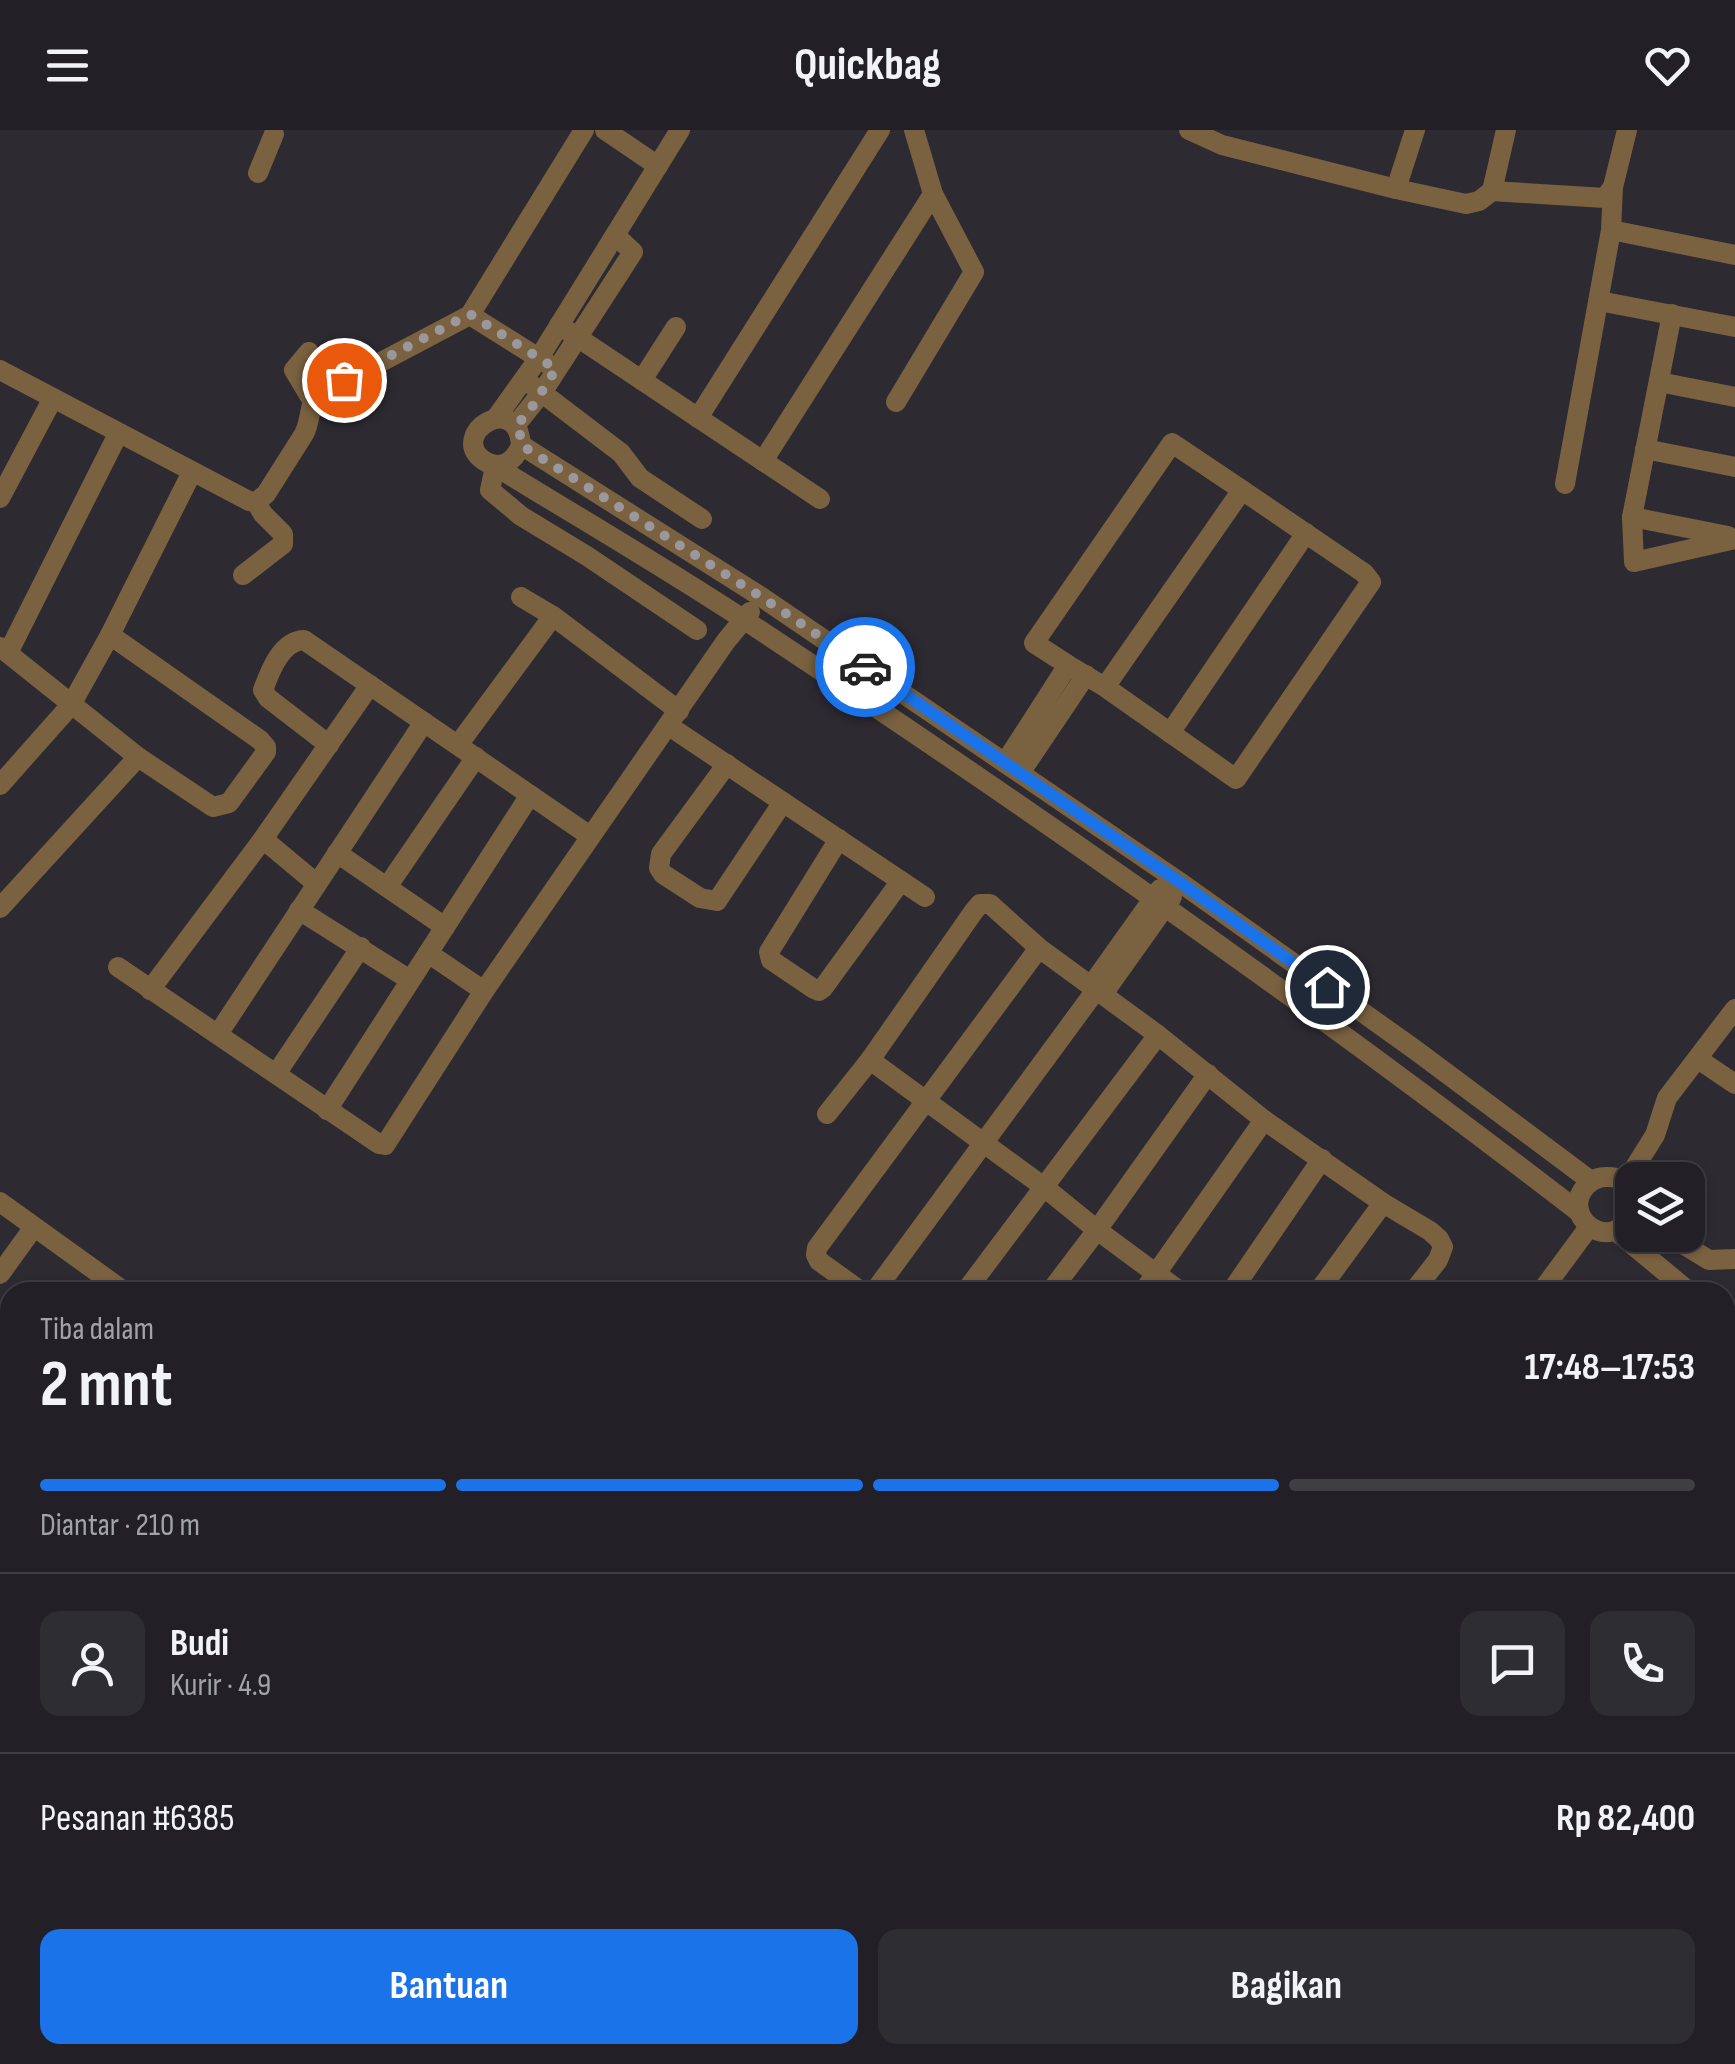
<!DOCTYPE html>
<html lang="id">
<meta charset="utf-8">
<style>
:root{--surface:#222026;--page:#2e2d32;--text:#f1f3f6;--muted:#a2a3a7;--line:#3f3e43;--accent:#1a73e8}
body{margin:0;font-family:"Sofia Sans Condensed",sans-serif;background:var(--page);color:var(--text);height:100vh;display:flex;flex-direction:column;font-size:38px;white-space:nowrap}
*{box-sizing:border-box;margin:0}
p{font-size:32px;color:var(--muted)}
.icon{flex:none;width:55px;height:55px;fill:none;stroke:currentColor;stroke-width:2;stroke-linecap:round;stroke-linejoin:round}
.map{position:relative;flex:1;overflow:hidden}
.drawer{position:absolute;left:0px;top:1152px;width:1735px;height:782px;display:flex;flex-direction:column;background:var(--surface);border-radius:30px 30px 0 0;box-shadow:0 2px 8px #0004,0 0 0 2px var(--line)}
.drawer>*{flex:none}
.tools{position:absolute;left:1615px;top:1032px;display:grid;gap:20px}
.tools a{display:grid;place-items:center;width:90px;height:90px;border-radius:20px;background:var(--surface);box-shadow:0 2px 8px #0004,0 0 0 2px var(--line);font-size:50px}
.pin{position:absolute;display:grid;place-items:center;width:85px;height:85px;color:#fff;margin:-42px;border:5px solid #fff;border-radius:50%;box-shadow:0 2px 10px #0007}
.courier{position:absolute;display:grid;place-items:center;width:100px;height:100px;margin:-50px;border:8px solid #1a73e8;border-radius:50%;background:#fff;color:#222;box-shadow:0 2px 12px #0007}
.summary em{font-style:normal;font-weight:700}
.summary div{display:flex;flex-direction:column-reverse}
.summary{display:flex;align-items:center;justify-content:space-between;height:170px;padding:0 40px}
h1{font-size:65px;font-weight:700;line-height:75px}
.bar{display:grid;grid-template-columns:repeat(4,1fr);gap:15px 10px;align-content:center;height:120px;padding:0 40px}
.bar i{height:12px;border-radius:8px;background:var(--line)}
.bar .on{background:var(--accent)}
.bar p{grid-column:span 4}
.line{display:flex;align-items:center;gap:25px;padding:0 40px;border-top:2px solid var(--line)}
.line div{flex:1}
.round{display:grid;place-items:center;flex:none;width:105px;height:105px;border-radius:20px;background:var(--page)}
.cta{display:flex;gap:20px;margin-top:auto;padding:20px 40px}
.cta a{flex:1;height:115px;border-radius:20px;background:var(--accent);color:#fff;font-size:40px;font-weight:700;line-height:115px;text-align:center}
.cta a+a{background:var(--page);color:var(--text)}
header{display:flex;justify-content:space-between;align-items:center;height:130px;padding:0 40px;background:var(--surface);font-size:45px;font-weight:700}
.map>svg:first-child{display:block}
</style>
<header><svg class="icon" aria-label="menu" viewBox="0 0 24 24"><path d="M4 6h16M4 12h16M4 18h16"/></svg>Quickbag<svg class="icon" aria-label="heart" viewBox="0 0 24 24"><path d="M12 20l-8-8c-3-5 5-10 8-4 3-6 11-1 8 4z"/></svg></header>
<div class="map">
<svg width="1735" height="1934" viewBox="0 0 1735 1934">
<rect width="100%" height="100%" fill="#2e2a32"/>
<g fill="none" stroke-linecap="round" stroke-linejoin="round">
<!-- minor -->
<g stroke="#7a6240" stroke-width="20">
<path d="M605 0 658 36"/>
<path d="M1189 0 1222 15 1396 59 1466 74 1479 71 1492 61 1506 0"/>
<path d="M258 43 274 4"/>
<path d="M1396 59 1415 0"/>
<path d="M1492 61 1605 68 1613 57"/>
<path d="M1611 100 1735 125"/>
<path d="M1599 171 1735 197"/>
<path d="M1672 184 1632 387 1634 432 1735 409"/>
<path d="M559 195 820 369"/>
<path d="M309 222 294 240 312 270"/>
<path d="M556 239 470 185 584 0"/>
<path d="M0 240 249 371 256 372 263 384 283 404V414L243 445"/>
<path d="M642 250 676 197"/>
<path d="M1659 252 1735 267"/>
<path d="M533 256 621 323 640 348 702 389"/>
<path d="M896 272 974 142 933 64 914 0"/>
<path d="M496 288 539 228 680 0"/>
<path d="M698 288 880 0"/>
<path d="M515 296 543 261 633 122 615 105"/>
<path d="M521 315C515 331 500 342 483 330 448 304 517 260 521 315L763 468 1181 753 1414 919 1591 1051"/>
<path d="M1645 319 1735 337"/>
<path d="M763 331 933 64"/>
<path d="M1565 354 1611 100 1613 57 1627 0"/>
<path d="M0 368 53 268"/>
<path d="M256 372 266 364 304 304C311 291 309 276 316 263L362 242 470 185"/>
<path d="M1632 387 1728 406"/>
<path d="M521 467 553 486 679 581"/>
<path d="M697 500 587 426 521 386 490 360 495 336C578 387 664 437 746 491 1030 678 1309 874 1579 1082"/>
<path d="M0 517 138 627 213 677 229 673 266 622V617L260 610 110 505"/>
<path d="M8 523 118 304"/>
<path d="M1068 535 1034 513 1172 313 1242 360"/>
<path d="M669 596 925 767"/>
<path d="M1170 603 1306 403"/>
<path d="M329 615 268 568 263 560C270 541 281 511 304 510L590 706"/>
<path d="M458 615 553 486"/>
<path d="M1005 633 1068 535 1105 557 1236 649 1371 452 1364 443 1242 360 1105 557"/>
<path d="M727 634 661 724 659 738 663 744 700 768 717 771 783 672"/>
<path d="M1020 643 1086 545"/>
<path d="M0 655 71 575 110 505 192 342"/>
<path d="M263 709 317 754"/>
<path d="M839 709 769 822 771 830 814 859 819 861 823 858 901 751"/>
<path d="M337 723 445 797"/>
<path d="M387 757 476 627"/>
<path d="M0 778 138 627"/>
<path d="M299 780 410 850"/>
<path d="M428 823 484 861"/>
<path d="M118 837 379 1014 385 1015 484 861 726 511 750 482"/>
<path d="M1091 856 1160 759"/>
<path d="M150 860 263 709 370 555"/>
<path d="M1103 864 1172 767"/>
<path d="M218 904 424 592"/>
<path d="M1698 929 1735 954"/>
<path d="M870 930 1044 1057 1097 1100 1181 1162"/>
<path d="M276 944 361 817"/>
<path d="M327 980 530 665"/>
<path d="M827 984 870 930 974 781 980 774H990L1039 818 1158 905 1264 990 1383 1073 1430 1101 1439 1109 1443 1117 1438 1130 1413 1162"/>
<path d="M1625 1053 1655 1005 1667 968 1735 879"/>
<path d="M1632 1062 1618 1048C1606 1046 1596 1046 1587 1055 1558 1084 1609 1127 1632 1084"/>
<path d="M0 1072 125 1162"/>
<path d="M1616 1101 1687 1160 1686 1162"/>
<path d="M1668 1105 1709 1130 1735 1129"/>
<path d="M0 1144 34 1097"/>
<path d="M862 1162 819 1131 816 1125 817 1118 1039 818"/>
<path d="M874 1162 1096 860"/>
<path d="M965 1162 1158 905"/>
<path d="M1050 1162 1097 1100 1208 944"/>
<path d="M1143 1162 1264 990"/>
<path d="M1231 1162 1322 1029"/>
<path d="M1318 1162 1383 1073"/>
<path d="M1541 1162 1589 1097"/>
<path d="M1725 1249 1735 1257"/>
<path d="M0 1264 10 1250"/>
<path d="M1725 1313 1735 1321"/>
<path d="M0 1340 10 1347"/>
<path d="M1725 1373 1735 1360"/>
<path d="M0 1378 10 1364"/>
<path d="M1725 1411 1735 1419"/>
<path d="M0 1488 10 1468"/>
<path d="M1725 1499 1735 1485"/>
<path d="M0 1529 10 1534"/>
<path d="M0 1610 10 1615"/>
<path d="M1725 1634 1735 1621"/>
<path d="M0 1679 10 1684"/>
<path d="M1725 1758 1735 1744"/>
<path d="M0 1770 10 1775"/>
<path d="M1725 1777 1727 1779 1725 1782"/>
<path d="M0 1856 10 1860"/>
<path d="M148 1925 167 1934"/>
<path d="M533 1925 554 1934"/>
<path d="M591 1925 592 1934"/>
<path d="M671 1925 682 1934"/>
<path d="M768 1925 780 1934"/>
<path d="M885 1925 896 1934"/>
<path d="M1199 1925 1212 1934"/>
<path d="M1275 1925 1279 1934"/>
<path d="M1434 1925 1441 1934"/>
<path d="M27 1934 31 1925"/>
<path d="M266 1934 271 1925"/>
<path d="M379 1934 381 1925"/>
<path d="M469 1934 474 1925"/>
<path d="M1492 1934 1499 1925"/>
<path d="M1592 1934 1599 1925"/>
<path d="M1633 1934 1638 1925"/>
</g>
</g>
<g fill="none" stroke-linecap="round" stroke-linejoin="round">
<!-- done -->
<path stroke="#9a979d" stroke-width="10" stroke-dasharray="0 18" d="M344 250 470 184 556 239 530 280 516 296 520 305 521 315 763 468 865 537"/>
<!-- route -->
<path stroke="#1a73e8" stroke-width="12" d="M865 537 1181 753 1327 857"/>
</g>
</svg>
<div class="tools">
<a><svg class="icon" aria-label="layers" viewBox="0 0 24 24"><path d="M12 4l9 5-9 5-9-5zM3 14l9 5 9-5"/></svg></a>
</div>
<div class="pin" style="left:344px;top:250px;background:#ea580c"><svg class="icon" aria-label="bag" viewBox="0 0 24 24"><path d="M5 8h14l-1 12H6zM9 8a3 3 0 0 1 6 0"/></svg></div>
<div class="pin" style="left:1327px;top:857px;background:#1f2937"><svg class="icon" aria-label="home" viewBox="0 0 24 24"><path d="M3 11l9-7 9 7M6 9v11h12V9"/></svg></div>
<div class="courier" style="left:865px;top:537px"><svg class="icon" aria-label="car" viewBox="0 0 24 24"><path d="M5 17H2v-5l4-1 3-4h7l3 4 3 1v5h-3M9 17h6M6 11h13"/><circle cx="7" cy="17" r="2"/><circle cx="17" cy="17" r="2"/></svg></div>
<section class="drawer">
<div class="summary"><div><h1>2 mnt</h1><p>Tiba dalam</p></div><em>17:48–17:53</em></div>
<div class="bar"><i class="on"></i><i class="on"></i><i class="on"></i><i></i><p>Diantar · 210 m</p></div>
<div class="line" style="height:180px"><a class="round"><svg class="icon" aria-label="person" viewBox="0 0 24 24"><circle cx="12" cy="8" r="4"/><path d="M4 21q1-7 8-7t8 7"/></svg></a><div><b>Budi</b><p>Kurir · 4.9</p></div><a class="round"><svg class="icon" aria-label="chat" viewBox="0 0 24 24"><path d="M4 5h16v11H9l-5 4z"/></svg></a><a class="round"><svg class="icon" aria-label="phone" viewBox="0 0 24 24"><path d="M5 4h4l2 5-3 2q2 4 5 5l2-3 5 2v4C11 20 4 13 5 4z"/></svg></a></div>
<div class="line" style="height:130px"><div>Pesanan #6385</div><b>Rp 82,400</b></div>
<div class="cta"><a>Bantuan</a><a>Bagikan</a></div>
</section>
</div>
